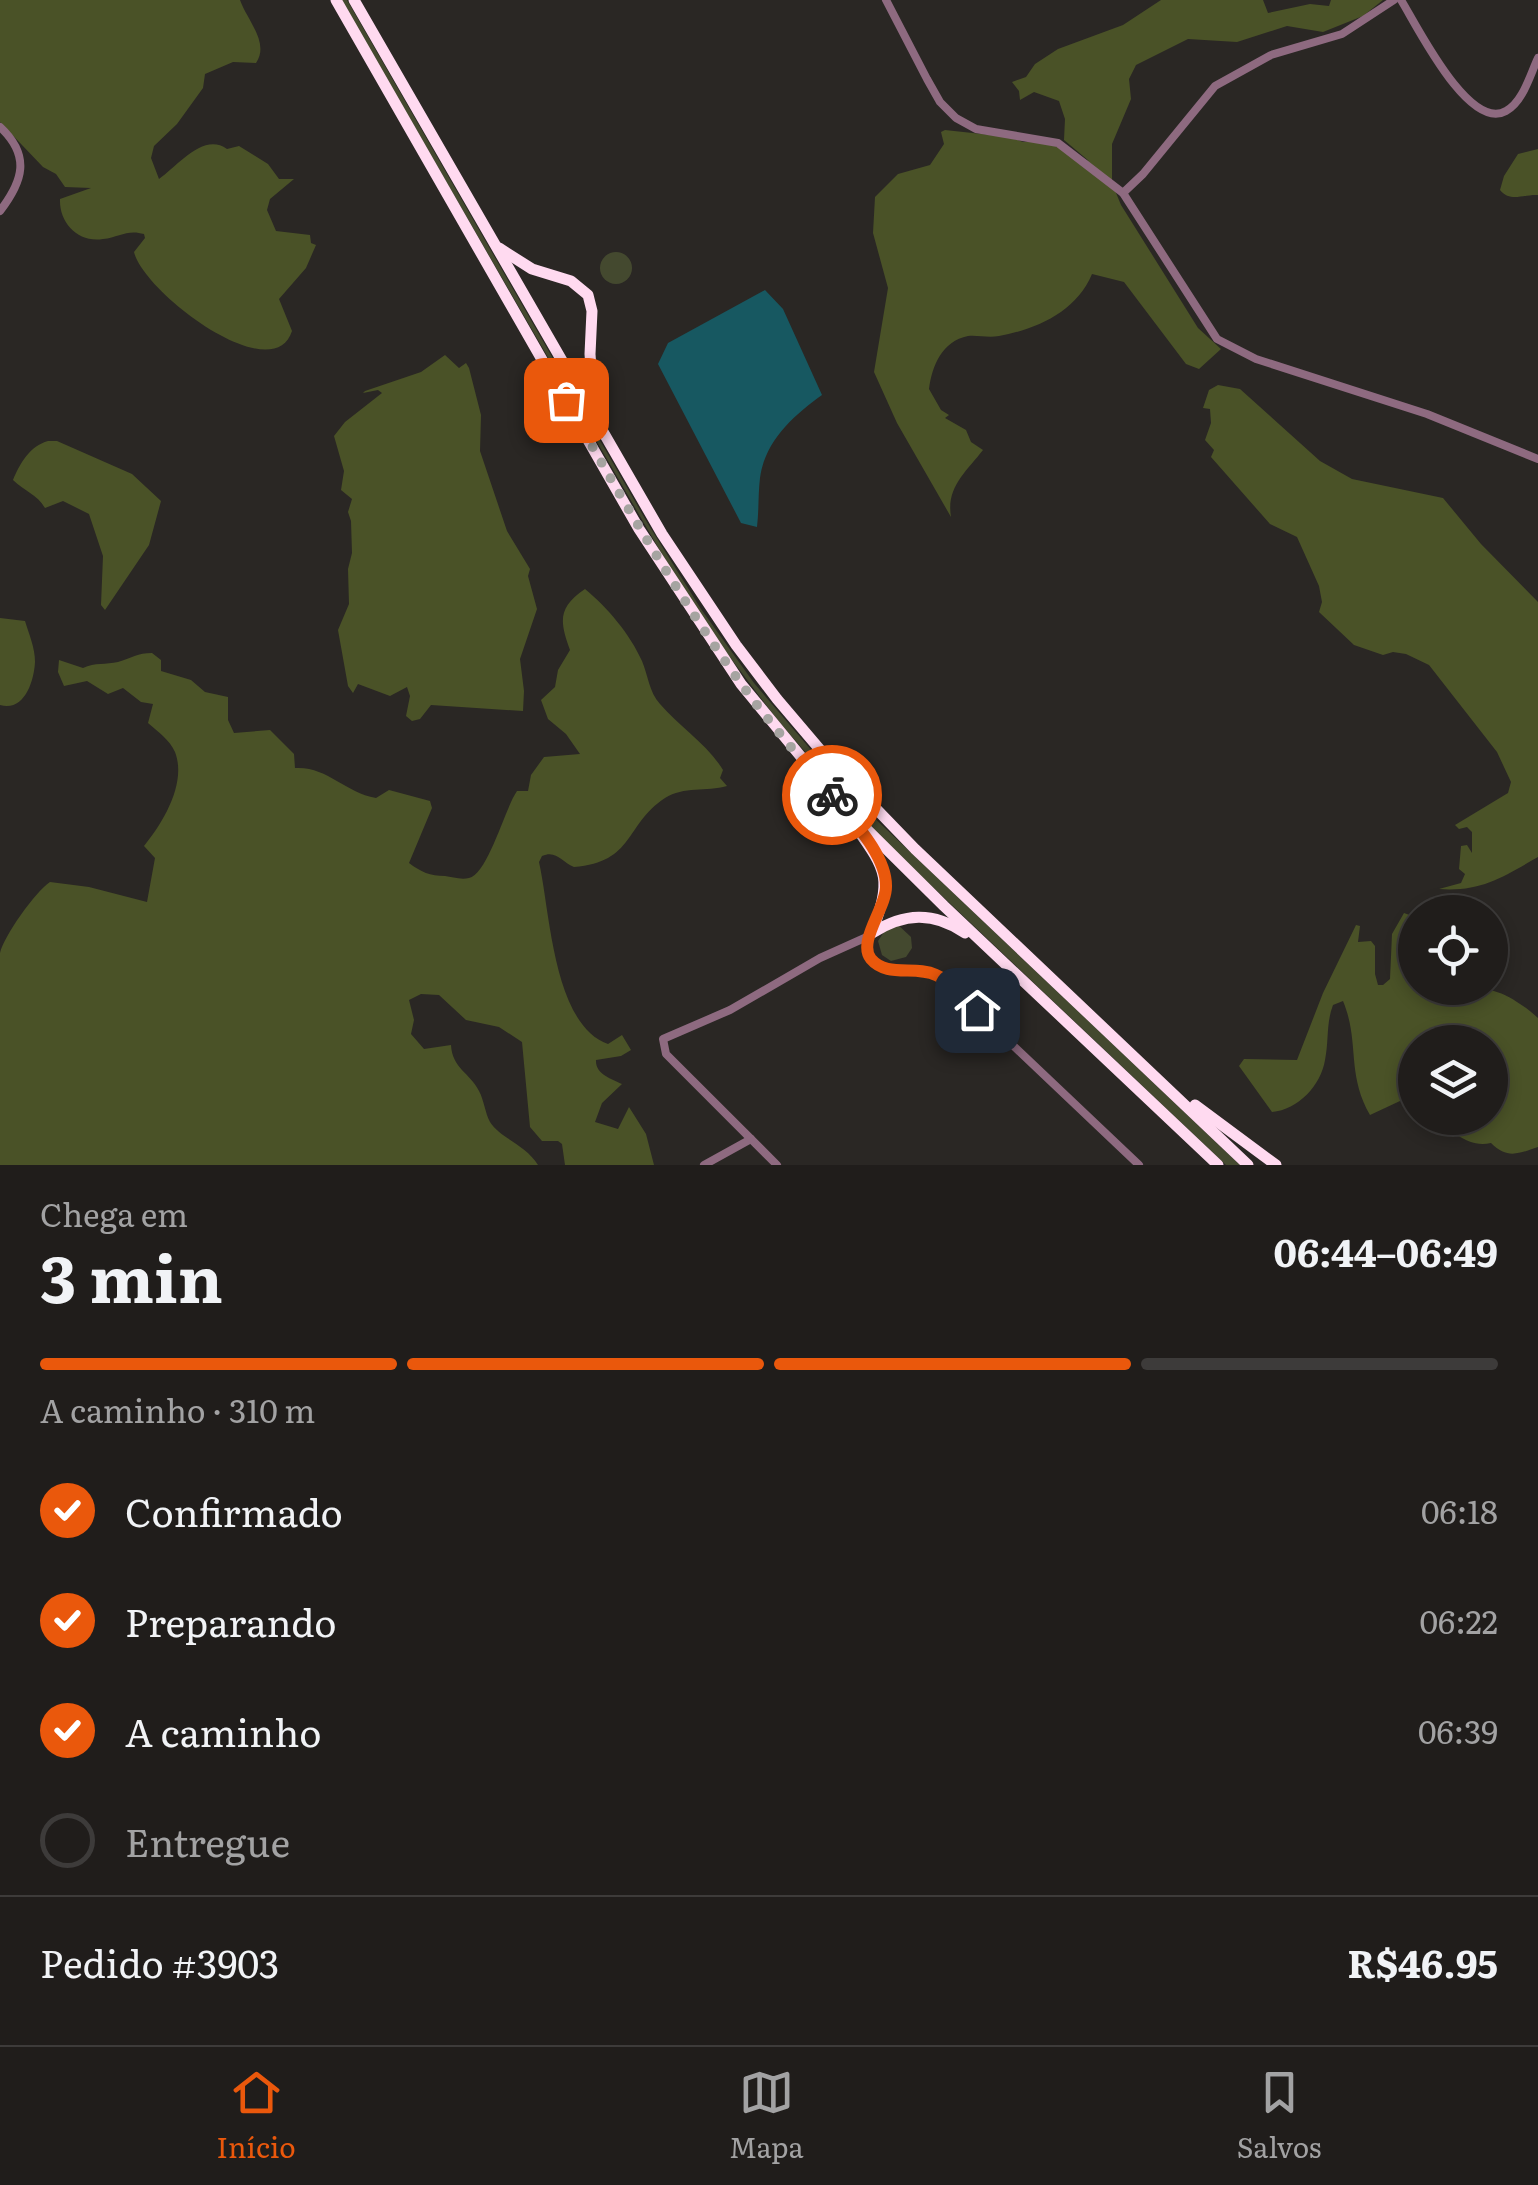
<!DOCTYPE html>
<html lang="pt">
<meta charset="utf-8">
<style>
:root{--surface:#201d1b;--page:#282624;--text:#f1f3f6;--muted:#a2a2a3;--line:#3d3b3a;--accent:#ea580c}
body{margin:0;font-family:Literata,serif;background:var(--page);color:var(--text);height:100vh;display:flex;flex-direction:column;font-size:38px;white-space:nowrap}
*{box-sizing:border-box;margin:0}
p{font-size:32px;color:var(--muted)}
.icon{flex:none;width:55px;height:55px;fill:none;stroke:currentColor;stroke-width:2;stroke-linecap:round;stroke-linejoin:round}
.map{position:relative;height:1165px;overflow:hidden}
.drawer{display:flex;flex-direction:column;background:var(--surface);flex:1}
.drawer>*{flex:none}
.fabs{position:absolute;left:1398px;top:895px;display:grid;gap:20px}
.fabs a{display:grid;place-items:center;width:110px;height:110px;border-radius:50%;background:var(--surface);box-shadow:0 5px 15px #0003,0 0 0 2px var(--line);font-size:50px}
.pin{position:absolute;display:grid;place-items:center;width:85px;height:85px;color:#fff;margin:-42px;border-radius:20px;box-shadow:0 5px 15px #0006}
.courier{position:absolute;display:grid;place-items:center;width:100px;height:100px;margin:-50px;border:8px solid #ea580c;border-radius:50%;background:#fff;color:#222;box-shadow:0 2px 12px #0007}
.overview em{font-style:normal;font-weight:700}
.overview div{display:flex;flex-direction:column-reverse}
.overview{display:flex;align-items:center;justify-content:space-between;height:170px;padding:0 40px}
h1{font-size:65px;font-weight:700;line-height:75px}
.bar{display:grid;grid-template-columns:repeat(4,1fr);gap:15px 10px;align-content:center;height:120px;padding:0 40px}
.bar i{height:12px;border-radius:8px;background:var(--line)}
.bar .current{background:var(--accent)}
.bar p{grid-column:span 4}
.line{display:flex;align-items:center;gap:25px;padding:0 40px;border-top:2px solid var(--line)}
.line div{flex:1}
ol{padding:0 40px;list-style:none}
li{display:flex;align-items:center;gap:30px;height:110px}
li p{margin-inline-start:auto}
li .icon{padding:10px;border-radius:50%;background:var(--accent);color:#fff;stroke-width:4}
li:last-child{color:var(--muted)}
li i{width:55px;height:55px;border:5px solid var(--line);border-radius:50%}
.menu{display:flex;justify-content:space-around;align-items:center;height:140px;border-top:2px solid var(--line);background:var(--surface);font-size:28px;color:var(--muted)}
.menu a{display:grid;justify-items:center;gap:5px}
.menu .current{color:var(--accent)}
.map>svg:first-child{display:block}
</style>
<div class="map">
<svg width="1538" height="1165" viewBox="0 0 1538 1165">
<rect width="100%" height="100%" fill="#2a2724"/>
<!-- green -->
<g fill="#44492f">
<path d="M341 0H347L648 524 701 609 754 683 847 792 1240 1165H1226L879 836 779 722 723 648 670 568Z"/>
<circle cx="616" cy="268" r="16"/>
<path d="M896 923 911 937 912 948 906 957 891 961 882 955 878 941 886 929Z"/>
</g>
<!-- forest -->
<g fill="#4a5227">
<path d="M0 0H240C247 20 270 43 256 63L233 62 205 74 203 88 177 124 154 146 151 158 159 179C178 166 203 132 227 149L239 146 268 164 279 179H294L270 199 267 210 276 231 310 235 311 243 316 245 306 268 279 299 292 331C273 390 144 293 134 252L145 238 144 234C128 229 119 237 103 239 78 243 59 223 60 199L91 188 65 187 56 174 43 167 0 122Z"/>
<path d="M1161 0H1263L1268 13 1310 4 1329 6 1331 0H1383L1363 16 1323 32 1287 26 1237 42 1188 39 1136 65 1129 79 1131 99 1112 144V183L1121 205 1198 328 1221 349 1199 369 1186 364 1124 282 1092 274C1076 312 1037 329 999 336 988 338 978 335 968 336 942 341 932 366 929 389L941 410 949 415 945 418 966 430 971 442 983 450C966 472 946 487 951 517L897 423 874 372 888 288 873 233 875 197 898 174 930 165 944 144 941 132 945 130 1009 137 1023 142H1047L1089 161 1064 140 1065 119 1059 101 1034 92 1020 100 1019 91 1012 82 1026 77 1035 64 1058 49 1123 25Z"/>
<path d="M1538 149V195C1523 194 1511 203 1500 190L1504 176 1518 154Z"/>
<path d="M445 355 459 368 466 363 469 368 481 415 480 451 507 531 530 569 528 576 537 609 520 659 524 691 523 711 431 705 420 719 412 721 406 716 410 696 407 687 390 696 358 684 353 693 348 686 338 630 349 604 348 569 352 553 351 521 348 512 352 499 341 490 344 471 334 436 345 422 382 393 378 390 363 393 365 391 421 372Z"/>
<path d="M1218 385 1240 389 1320 461 1352 479 1443 498 1481 544 1538 602V857C1503 877 1481 892 1439 889L1461 883 1465 874 1459 869 1461 846 1467 845 1472 853V832L1467 827 1459 829 1455 825 1508 793 1511 782 1497 752 1429 665 1406 654 1393 652 1383 655 1354 645 1319 612 1322 602 1319 586 1297 537 1270 524 1211 457 1214 450 1205 440 1211 423 1210 409 1203 408 1209 390Z"/>
<path d="M48 441H57L132 474 161 501 149 545 105 610 101 605 103 556 89 514 63 501 45 508C37 494 24 491 13 480 20 463 30 446 48 441Z"/>
<path d="M585 589C607 607 630 634 642 661 648 675 649 692 660 704 680 727 708 745 723 770L720 778 727 786C706 792 684 786 665 798 624 825 635 862 574 867 561 862 557 850 542 856L539 862C550 910 553 1025 608 1044L622 1035 631 1050 621 1056 596 1060C595 1074 612 1079 622 1084L602 1103 595 1122 618 1129 629 1107 646 1134 654 1165H565L562 1144 558 1141H542L530 1127 522 1042 499 1027 466 1020 439 995 421 994 409 1000 414 1020 411 1034 424 1049 451 1045C452 1068 470 1073 479 1091 484 1100 485 1113 490 1122 500 1138 526 1145 538 1165H0V953C4 936 35 892 50 882L89 887 147 902 155 858 144 846C163 823 187 783 175 752 170 740 157 731 148 723L153 704 141 702 123 688 108 694 87 681 64 686 58 672 59 660 83 668C95 662 106 665 118 662 131 658 138 653 152 653L161 660V671L191 680 205 692 228 697V720L234 733 270 730 294 754 295 768C327 766 344 792 376 798L389 790 430 801 432 808 409 863C421 872 430 876 445 876 452 877 461 880 469 878 488 874 505 808 517 791H528L531 775 544 757 580 754 566 734 548 719 541 700 555 687 558 670 570 650C560 622 557 608 585 589Z"/>
<path d="M0 618 25 621C29 634 35 648 35 662 34 682 24 712 0 705Z"/>
<path d="M1404 913 1415 917V988C1472 988 1493 978 1538 1018V1147C1518 1154 1507 1159 1491 1143 1467 1148 1454 1131 1435 1119L1490 1118V1042H1415V1094L1370 1115C1346 1073 1360 1042 1343 1001L1333 1005C1326 1023 1329 1041 1325 1060 1321 1085 1298 1110 1272 1112L1239 1066 1244 1059 1297 1060 1323 993 1356 925 1360 926 1358 942 1371 941 1375 946V974L1378 985H1383L1390 979 1392 934Z"/>
</g>
<!-- water -->
<path fill="#175861" d="M765 290 783 309 822 395C793 416 765 441 760 478 758 494 759 511 757 527L741 523 658 364 668 343Z"/>
<g fill="none" stroke-linecap="round" stroke-linejoin="round">
<!-- minor -->
<g stroke="#8e6a80" stroke-width="8">
<path d="M886 0 927 79 940 102 956 118 976 129 1058 143 1123 193 1217 339 1256 359 1427 414 1538 459"/>
<path d="M1401 0C1417 26 1469 132 1506 111 1523 102 1530 75 1538 58"/>
<path d="M0 127C31 156 23 181 0 211"/>
<path d="M1123 193 1143 174 1215 86 1271 55 1342 34 1394 0"/>
<path d="M869 936 866 950C880 981 911 964 941 977L1139 1165"/>
<path d="M704 1165 751 1139"/>
<path d="M777 1165 666 1054 663 1039 730 1010 820 958 869 936"/>
</g>
<!-- highway -->
<g stroke="#ffdaf0" stroke-width="11">
<path d="M336 0 639 529 741 684 835 798 944 906 1218 1165"/>
<path d="M354 0 662 534 736 645 777 699 828 759 915 849 1248 1165"/>
<path d="M499 248 532 269 571 281 588 295 592 311 590 354 594 413"/>
<path d="M855 826C889 873 891 879 872 933"/>
<path d="M872 933C904 913 933 911 965 933"/>
<path d="M1195 1105 1276 1165"/>
</g>
</g>
<g fill="none" stroke-linecap="round" stroke-linejoin="round">
<!-- done -->
<path stroke="#a6a4a1" stroke-width="10" stroke-dasharray="0 18" d="M566 400C620 496 675 591 739 681 768 721 800 758 832 795"/>
<!-- route -->
<path stroke="#ea580c" stroke-width="12" d="M832 795C850 818 887 855 886 887 886 908 857 942 871 959 887 978 915 965 936 975 952 982 965 999 977 1010"/>
</g>
</svg>
<div class="fabs">
<a><svg class="icon" aria-label="locate" viewBox="0 0 24 24"><circle cx="12" cy="12" r="6"/><path d="M12 2v4M12 18v4M2 12h4M18 12h4"/></svg></a>
<a><svg class="icon" aria-label="layers" viewBox="0 0 24 24"><path d="M12 4l9 5-9 5-9-5zM3 14l9 5 9-5"/></svg></a>
</div>
<div class="pin" style="left:566px;top:400px;background:#ea580c"><svg class="icon" aria-label="bag" viewBox="0 0 24 24"><path d="M5 8h14l-1 12H6zM9 8a3 3 0 0 1 6 0"/></svg></div>
<div class="pin" style="left:977px;top:1010px;background:#1f2937"><svg class="icon" aria-label="home" viewBox="0 0 24 24"><path d="M3 11l9-7 9 7M6 9v11h12V9"/></svg></div>
<div class="courier" style="left:832px;top:795px"><svg class="icon" aria-label="bike" viewBox="0 0 24 24"><circle cx="6" cy="16" r="4"/><circle cx="18" cy="16" r="4"/><path d="M6 16l4-8h5l3 8M10 8l3 8H6M13 5h3"/></svg></div>
</div>
<section class="drawer">
<div class="overview"><div><h1>3 min</h1><p>Chega em</p></div><em>06:44–06:49</em></div>
<div class="bar"><i class="current"></i><i class="current"></i><i class="current"></i><i></i><p>A caminho · 310 m</p></div>
<ol>
<li><svg class="icon" aria-label="check" viewBox="0 0 24 24"><path d="M5 12l5 5 9-10"/></svg>Confirmado<p>06:18</p></li>
<li><svg class="icon" aria-label="check" viewBox="0 0 24 24"><path d="M5 12l5 5 9-10"/></svg>Preparando<p>06:22</p></li>
<li><svg class="icon" aria-label="check" viewBox="0 0 24 24"><path d="M5 12l5 5 9-10"/></svg>A caminho<p>06:39</p></li>
<li><i></i>Entregue</li>
</ol>
<div class="line" style="height:130px"><div>Pedido #3903</div><b>R$46.95</b></div>
</section>
<nav class="menu">
<a class="current"><svg class="icon" aria-label="home" viewBox="0 0 24 24"><path d="M3 11l9-7 9 7M6 9v11h12V9"/></svg>Início</a>
<a><svg class="icon" aria-label="map" viewBox="0 0 24 24"><path d="M3 6l6-2 6 2 6-2v14l-6 2-6-2-6 2zM9 4v14M15 6v14"/></svg>Mapa</a>
<a><svg class="icon" aria-label="saved" viewBox="0 0 24 24"><path d="M7 4h10v16l-5-4-5 4z"/></svg>Salvos</a>
</nav>
